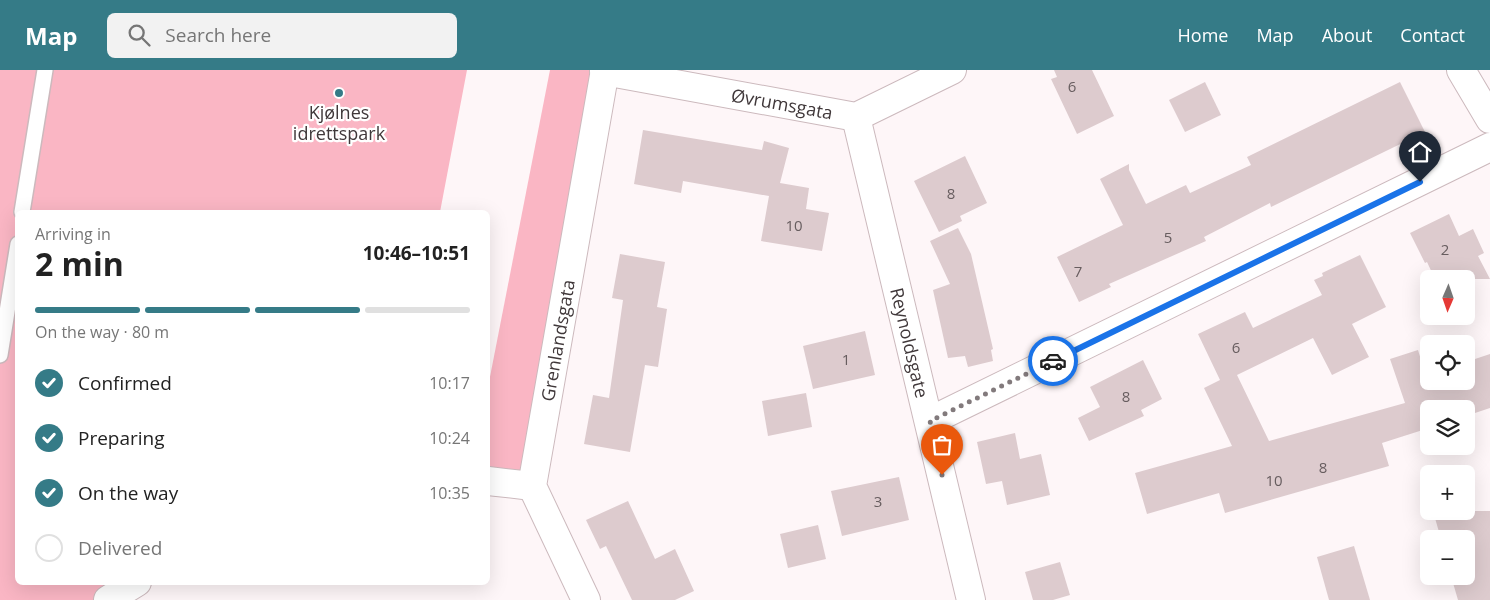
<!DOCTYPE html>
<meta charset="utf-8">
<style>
:root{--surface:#fff;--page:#f2f2f2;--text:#222;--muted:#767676;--line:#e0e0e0;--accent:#357b87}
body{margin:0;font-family:"Open Sans",sans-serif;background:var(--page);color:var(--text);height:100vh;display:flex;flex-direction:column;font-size:19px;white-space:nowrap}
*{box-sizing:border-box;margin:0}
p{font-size:16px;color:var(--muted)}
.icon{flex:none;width:28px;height:28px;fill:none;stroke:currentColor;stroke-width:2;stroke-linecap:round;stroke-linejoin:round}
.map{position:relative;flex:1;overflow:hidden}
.side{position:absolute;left:15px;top:140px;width:475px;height:375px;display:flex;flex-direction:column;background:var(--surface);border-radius:8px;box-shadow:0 5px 20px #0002}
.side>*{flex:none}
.needle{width:32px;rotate:182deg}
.controls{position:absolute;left:1420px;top:200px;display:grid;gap:10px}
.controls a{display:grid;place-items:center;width:55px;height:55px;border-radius:8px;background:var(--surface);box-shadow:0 5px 20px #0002;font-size:25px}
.pin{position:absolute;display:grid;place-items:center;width:42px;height:42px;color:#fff;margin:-51px -21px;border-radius:50% 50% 50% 0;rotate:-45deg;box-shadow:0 0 5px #0007}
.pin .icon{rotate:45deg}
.courier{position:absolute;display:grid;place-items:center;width:50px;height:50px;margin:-25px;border:4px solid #1a73e8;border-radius:50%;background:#fff;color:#222;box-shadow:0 1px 6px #0007}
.overview em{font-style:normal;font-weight:700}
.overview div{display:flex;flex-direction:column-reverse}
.overview{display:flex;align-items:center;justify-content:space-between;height:85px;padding:0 20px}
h1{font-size:32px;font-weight:700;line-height:38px}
.bar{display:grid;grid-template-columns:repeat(4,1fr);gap:8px 5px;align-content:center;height:60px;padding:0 20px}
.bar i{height:6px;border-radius:4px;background:var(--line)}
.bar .current{background:var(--accent)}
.bar p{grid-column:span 4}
ol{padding:0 20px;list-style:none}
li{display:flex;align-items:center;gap:15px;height:55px}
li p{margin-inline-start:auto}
li .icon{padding:5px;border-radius:50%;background:var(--accent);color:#fff;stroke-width:4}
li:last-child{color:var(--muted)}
li i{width:28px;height:28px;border:2px solid var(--line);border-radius:50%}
header{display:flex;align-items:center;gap:30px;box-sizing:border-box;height:70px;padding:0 25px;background:var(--accent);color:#fff}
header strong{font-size:24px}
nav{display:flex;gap:28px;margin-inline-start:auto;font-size:18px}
.search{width:350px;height:45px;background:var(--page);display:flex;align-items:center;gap:12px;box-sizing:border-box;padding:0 18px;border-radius:8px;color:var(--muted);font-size:19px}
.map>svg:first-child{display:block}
</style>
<header>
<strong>Map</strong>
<div class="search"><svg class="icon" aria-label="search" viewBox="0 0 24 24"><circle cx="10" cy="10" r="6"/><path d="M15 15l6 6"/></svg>Search here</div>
<nav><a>Home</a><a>Map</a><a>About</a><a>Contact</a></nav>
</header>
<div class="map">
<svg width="1490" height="530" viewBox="0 0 1490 530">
<rect width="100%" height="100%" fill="#fef6f8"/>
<!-- green -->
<g fill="#fab6c4">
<path d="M0 0H467L440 142H18V512L137 513 108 530H0Z"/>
<path d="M550 0H605L532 416 488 411V317Z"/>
</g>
<!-- building -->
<g fill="#ddcbce">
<path d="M1054 0H1092L1114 46 1077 64 1051 9 1057 7Z"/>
<path d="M1205 12 1221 45 1185 62 1169 30Z"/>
<path d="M1400 12 1425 62 1271 137 1270 133 1204 167 1206 171 1109 214 1111 217 1079 232 1057 187 1123 155 1100 109 1129 94V100L1146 134 1186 115 1190 123 1251 95 1247 87Z"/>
<path d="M643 60 762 80 764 71 789 78 780 113 809 118 806 139 829 143 822 181 761 171 769 126 683 111 681 123 634 114Z"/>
<path d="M965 86 987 133 960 146 962 151 939 162 914 111Z"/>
<path d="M1449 144 1459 166 1473 159 1484 183 1478 186 1490 209H1435L1427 192 1425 193 1410 163Z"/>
<path d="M958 158 971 184 993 279 991 280 993 291 968 297 965 286 948 288 933 220 950 214 930 171Z"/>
<path d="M620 184 665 192 657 237 667 239 658 297 645 295 630 382 584 374 593 325 609 328 623 230 612 228Z"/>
<path d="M1360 185 1386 237 1352 254 1369 287 1332 305 1313 268 1237 305 1269 371 1405 333 1390 289 1418 280 1426 306 1429 305V311H1466V292L1490 284V338L1466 346V339H1429V358L1382 373 1389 396 1225 443 1219 423 1147 444 1135 403 1232 376 1204 318 1220 310 1198 264 1245 242 1253 258 1322 225 1314 210 1323 206 1322 203Z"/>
<path d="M865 261 875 305 813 319 803 276Z"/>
<path d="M1143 290 1162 329 1141 340 1144 346 1089 371 1078 348 1100 337 1090 317Z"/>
<path d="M806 323 812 357 768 366 762 331Z"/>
<path d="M1015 363 1020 389 1041 384 1050 425 1007 435 1002 411 986 414 977 372Z"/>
<path d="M899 407 909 450 842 466 831 421Z"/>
<path d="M628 431 655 489 675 479 694 521 675 530H632L606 476 600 479 586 450Z"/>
<path d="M1433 441H1490V530H1458L1451 506H1466V469H1441Z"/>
<path d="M818 455 826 489 788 498 780 464Z"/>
<path d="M1354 476 1370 530H1329L1317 487Z"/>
<path d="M1060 492 1070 525 1053 530H1033L1025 502Z"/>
</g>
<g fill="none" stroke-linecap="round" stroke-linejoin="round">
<!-- service casing -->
<g stroke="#ccb9bd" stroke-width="18">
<g id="service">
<path d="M22 142 45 0"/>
<path d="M0 285 18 174"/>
</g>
</g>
<!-- minor casing -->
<g stroke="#ccb9bd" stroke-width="30">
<g id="minor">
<path d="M1461 0 1490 49"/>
<path id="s1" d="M604 1 856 47 952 0"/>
<path id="s2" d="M856 47 971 530"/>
<path d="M930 351 1490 77"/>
<path d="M488 411 532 416"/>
<path d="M108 530 137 512"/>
<path id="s3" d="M586 530 532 416 605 0"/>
</g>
</g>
<!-- service -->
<use href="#service" stroke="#fff" stroke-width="15"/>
<!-- minor -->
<use href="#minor" stroke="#fff" stroke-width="28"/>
</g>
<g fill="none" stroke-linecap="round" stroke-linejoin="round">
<!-- done -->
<path stroke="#827a7c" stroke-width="5" stroke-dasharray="0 9" d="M942 405 930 351 1053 291"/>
<!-- route -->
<path stroke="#1a73e8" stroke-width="6" d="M1053 291 1420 112"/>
</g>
<!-- markers -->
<circle fill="#357b87" stroke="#fff" stroke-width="2" cx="339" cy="23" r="5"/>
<g text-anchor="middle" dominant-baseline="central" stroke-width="4.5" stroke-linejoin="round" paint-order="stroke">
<!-- number labels -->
<g font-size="15" fill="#675d5f">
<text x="1072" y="16">6</text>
<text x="951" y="123">8</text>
<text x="794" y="155">10</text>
<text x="1168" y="167">5</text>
<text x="1445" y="179">2</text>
<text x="1078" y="201">7</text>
<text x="1236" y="277">6</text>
<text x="846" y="289">1</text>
<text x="1126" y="326">8</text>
<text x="1323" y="397">8</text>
<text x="1274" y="410">10</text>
<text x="878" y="431">3</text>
</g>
<!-- street labels -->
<g font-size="18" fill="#40383a" stroke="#fff">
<text stroke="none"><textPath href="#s1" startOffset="181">Øvrumsgata</textPath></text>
<text stroke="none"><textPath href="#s3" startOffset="274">Grenlandsgata</textPath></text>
<text stroke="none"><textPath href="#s2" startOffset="232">Reynoldsgate</textPath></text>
</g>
<!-- poi labels -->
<g font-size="18" fill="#40383a" stroke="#fff">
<text x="339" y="42">Kjølnes<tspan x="339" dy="21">idrettspark</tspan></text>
</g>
</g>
</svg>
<div class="controls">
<a><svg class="needle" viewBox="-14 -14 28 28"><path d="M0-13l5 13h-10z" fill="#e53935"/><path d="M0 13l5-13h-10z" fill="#767676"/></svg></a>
<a><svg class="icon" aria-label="locate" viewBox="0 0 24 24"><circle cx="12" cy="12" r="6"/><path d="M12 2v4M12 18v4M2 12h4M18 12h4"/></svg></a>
<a><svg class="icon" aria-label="layers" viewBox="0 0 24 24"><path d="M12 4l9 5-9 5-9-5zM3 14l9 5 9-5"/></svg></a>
<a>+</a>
<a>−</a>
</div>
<div class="pin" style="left:942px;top:405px;background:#ea580c"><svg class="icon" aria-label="bag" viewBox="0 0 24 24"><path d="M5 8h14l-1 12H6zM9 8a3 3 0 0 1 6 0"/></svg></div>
<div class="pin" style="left:1420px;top:112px;background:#1f2937"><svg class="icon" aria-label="home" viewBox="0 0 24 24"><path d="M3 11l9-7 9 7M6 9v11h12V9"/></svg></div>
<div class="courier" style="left:1053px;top:291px"><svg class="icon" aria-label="car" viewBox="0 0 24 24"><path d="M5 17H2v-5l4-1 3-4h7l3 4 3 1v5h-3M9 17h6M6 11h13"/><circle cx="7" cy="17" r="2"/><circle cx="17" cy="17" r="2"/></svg></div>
<section class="side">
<div class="overview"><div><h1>2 min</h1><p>Arriving in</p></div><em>10:46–10:51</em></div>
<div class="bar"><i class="current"></i><i class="current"></i><i class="current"></i><i></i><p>On the way · 80 m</p></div>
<ol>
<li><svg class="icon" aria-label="check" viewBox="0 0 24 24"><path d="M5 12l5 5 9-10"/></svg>Confirmed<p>10:17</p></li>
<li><svg class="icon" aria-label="check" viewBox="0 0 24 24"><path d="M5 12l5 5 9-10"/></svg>Preparing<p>10:24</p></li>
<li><svg class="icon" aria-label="check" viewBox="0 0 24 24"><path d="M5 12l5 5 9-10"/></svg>On the way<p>10:35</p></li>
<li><i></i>Delivered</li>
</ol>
</section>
</div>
